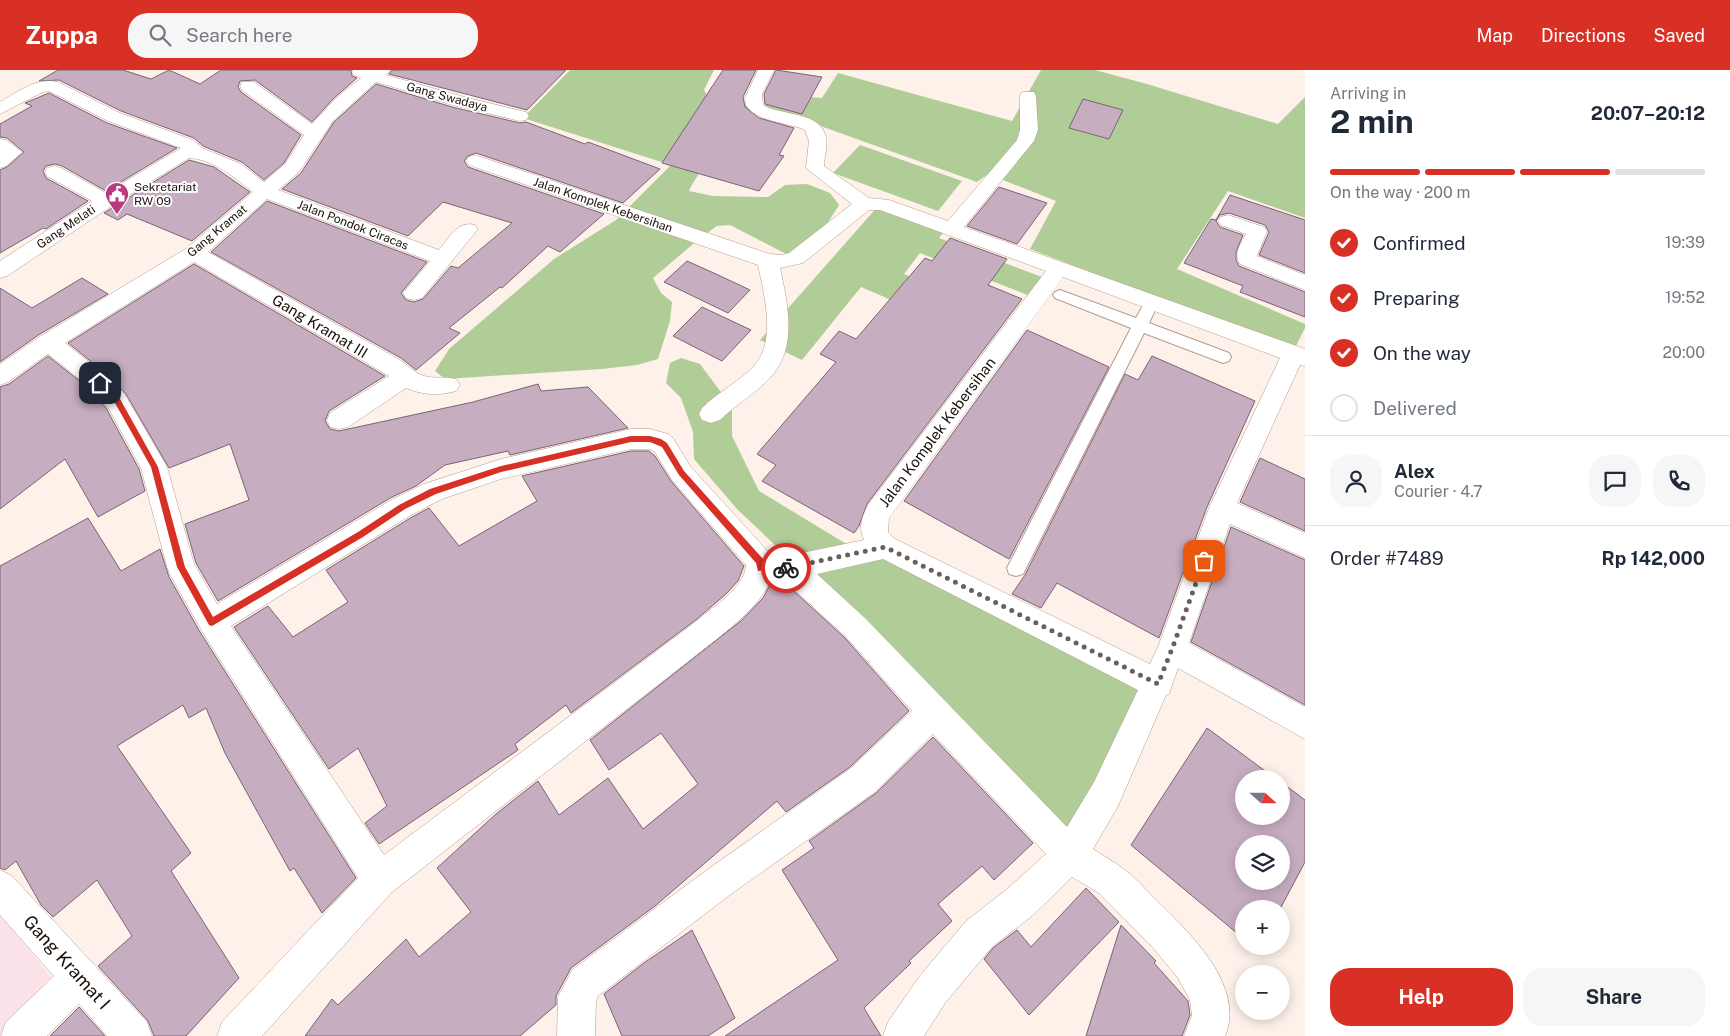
<!DOCTYPE html>
<meta charset="utf-8">
<style>
:root{--surface:#fff;--page:#f6f6f7;--text:#1f2937;--muted:#747a83;--line:#e0e1e3;--accent:#d93025}
body{margin:0;font-family:"Public Sans",sans-serif;background:var(--page);color:var(--text);height:100vh;display:flex;flex-direction:column;font-size:19px;white-space:nowrap}
*{box-sizing:border-box;margin:0}
p{font-size:16px;color:var(--muted)}
.icon{flex:none;width:28px;height:28px;fill:none;stroke:currentColor;stroke-width:2;stroke-linecap:round;stroke-linejoin:round}
.map{position:relative;flex:1;overflow:hidden}
.sheet{display:flex;flex-direction:column;background:var(--surface);width:425px}
.sheet>*{flex:none}
.needle{width:32px;rotate:111deg}
.buttons{position:absolute;left:1235px;top:700px;display:grid;gap:10px}
.buttons a{display:grid;place-items:center;width:55px;height:55px;border-radius:50%;background:var(--surface);box-shadow:0 2px 12px #0003;font-size:25px}
.pin{position:absolute;display:grid;place-items:center;width:42px;height:42px;color:#fff;margin:-21px;border-radius:10px;box-shadow:0 2px 8px #0006}
.courier{position:absolute;display:grid;place-items:center;width:50px;height:50px;margin:-25px;border:4px solid #d93025;border-radius:50%;background:#fff;color:#222;box-shadow:0 1px 6px #0007}
.summary em{font-style:normal;font-weight:700}
.summary div{display:flex;flex-direction:column-reverse}
.summary{display:flex;align-items:center;justify-content:space-between;height:85px;padding:0 25px}
h1{font-size:32px;font-weight:700;line-height:38px}
.bar{display:grid;grid-template-columns:repeat(4,1fr);gap:8px 5px;align-content:center;height:60px;padding:0 25px}
.bar i{height:6px;border-radius:4px;background:var(--line)}
.bar .selected{background:var(--accent)}
.bar p{grid-column:span 4}
.line{display:flex;align-items:center;gap:12px;padding:0 25px;border-top:1px solid var(--line)}
.line div{flex:1}
.round{display:grid;place-items:center;flex:none;width:52px;height:52px;border-radius:20px;background:var(--page)}
ol{padding:0 25px;list-style:none}
li{display:flex;align-items:center;gap:15px;height:55px}
li p{margin-inline-start:auto}
li .icon{padding:5px;border-radius:50%;background:var(--accent);color:#fff;stroke-width:4}
li:last-child{color:var(--muted)}
li i{width:28px;height:28px;border:2px solid var(--line);border-radius:50%}
.action{display:flex;gap:10px;margin-top:auto;padding:10px 25px}
.action a{flex:1;height:58px;border-radius:20px;background:var(--accent);color:#fff;font-size:20px;font-weight:700;line-height:58px;text-align:center}
.action a+a{background:var(--page);color:var(--text)}
header{display:flex;align-items:center;gap:30px;box-sizing:border-box;height:70px;padding:0 25px;background:var(--accent);color:#fff}
header strong{font-size:24px}
nav{display:flex;gap:28px;margin-inline-start:auto;font-size:18px}
.search{width:350px;height:45px;background:var(--page);display:flex;align-items:center;gap:12px;box-sizing:border-box;padding:0 18px;border-radius:20px;color:var(--muted);font-size:19px}
main{display:flex;flex:1;min-height:0}
.map>svg:first-child{display:block}
</style>
<header>
<strong>Zuppa</strong>
<div class="search"><svg class="icon" aria-label="search" viewBox="0 0 24 24"><circle cx="10" cy="10" r="6"/><path d="M15 15l6 6"/></svg>Search here</div>
<nav><a>Map</a><a>Directions</a><a>Saved</a></nav>
</header>
<main>
<div class="map">
<svg width="1305" height="966" viewBox="0 0 1305 966">
<rect width="100%" height="100%" fill="#fdf1e9"/>
<!-- education -->
<path fill="#fbe2e9" d="M0 840 57 916 6 966H0Z"/>
<!-- green -->
<g fill="#b1cd97">
<path d="M570 0H714L704 20 707 25 741 30 756 46C731 68 704 90 689 121L713 126 768 127 785 115 807 114 830 123 839 135 820 165 790 186 730 155 717 156 699 169 653 208 661 223 672 232 670 251 658 289 637 295 602 299 445 309 435 301 449 279 554 189 616 150 671 95 523 48Z"/>
<path d="M1041 0H1095L1147 14 1278 54 1305 27V148L1228 121 1177 199 1305 254V258L1294 280 1030 179 1056 131 988 104 977 112 826 58 763 37 773 24 822 28 838 3 1012 51Z"/>
<path d="M860 75 962 111 938 141 833 103Z"/>
<path d="M879 135 945 160 939 168 1042 207 1030 226 920 183 904 204 923 212 905 236 861 217 802 290 760 270Z"/>
<path d="M681 288 700 294 732 337V366L759 421 863 484 903 492 1063 575 1139 621 1070 767 892 586 737 439 694 389 693 362 681 328 666 313 670 293Z"/>
</g>
<!-- building -->
<g fill="#c7adc0" stroke="#7b6374" fill-rule="evenodd">
<path d="M58 0H123L151 9 169 0 200 14 221 0H351L352 6 357 8 334 28 312 52 255 10 240 11 238 17 241 22 301 65 284 93 264 110 242 92 203 76 194 68 121 41 59 10 39 11Z"/>
<path d="M392 0H566L527 40 389 4Z"/>
<path d="M723 0H756L743 27 745 37 759 48 794 58 779 85 784 86 759 121 662 93Z"/>
<path d="M776 0 822 7 802 44 765 34 764 24Z"/>
<path d="M376 14 452 37 520 53 526 52 585 74 588 72 660 99 623 133 476 83 468 86 464 91 468 97 604 144 560 182 548 176 502 218 500 217 449 258 460 263 416 300 401 288 211 182 267 131 427 192 401 223 406 230 414 232 423 229 451 196 458 198 512 153 443 132 408 166 282 119 301 103 334 52Z"/>
<path d="M49 23 107 53 177 78 106 121 62 96 55 94 46 96 43 101 46 108 88 131 46 159 43 158 0 183V100L7 97 24 82 7 68 0 67V54L32 36 25 33Z"/>
<path d="M1083 29 1123 40 1109 69 1069 58Z"/>
<path d="M189 90 214 97 250 122 192 171 127 144 118 150 104 143Z"/>
<path d="M999 117 1047 133 1017 174 967 156Z"/>
<path d="M1230 125 1305 150V203L1259 185 1269 162 1265 155 1229 143 1220 145 1216 151 1220 157 1243 165 1236 182V190L1239 196 1305 222V247L1240 222 1243 216 1184 193 1211 149 1216 150Z"/>
<path d="M950 168 1007 189 988 215 1022 229 867 434 859 456 854 463 762 411 776 395 757 384 836 292 820 284 839 261 856 269 925 188 932 191Z"/>
<path d="M687 191 716 204 750 220 728 243 664 212Z"/>
<path d="M194 194 385 306 329 341 325 351 330 359 339 361 473 332 538 314 541 321 588 317 628 358 510 385 508 381 445 395 416 416 392 427 218 531 196 493 185 454 249 430 230 374 169 398 126 324 109 306 68 273Z"/>
<path d="M82 208 108 224 40 264 0 292V218L32 238Z"/>
<path d="M702 237 751 260 722 291 673 266Z"/>
<path d="M1027 260 1109 297 1009 489 904 431Z"/>
<path d="M48 286 91 320 106 338 139 399 145 421 98 447 65 389 0 439V317L9 314Z"/>
<path d="M1152 286 1255 331 1207 437 1159 568 1057 513 1041 538 1012 524 1025 505 1125 304 1138 310Z"/>
<path d="M631 381H649L655 386 671 411 744 496 738 511 726 524 697 549 571 643 566 635 515 674 518 680 379 774 365 753 387 736 358 678 329 699 234 557 268 536 293 567 348 532 326 500 412 447 429 438 459 476 537 431 522 406Z"/>
<path d="M1260 388 1305 409V461L1240 432Z"/>
<path d="M88 448 121 501 160 479 169 507 200 562 356 808 322 843 294 798 290 801 225 683 206 638 189 648 183 635 117 676 191 783 171 801 239 908 186 966H154L148 951 98 896 132 866 97 810 53 847 41 835 16 791 5 800 0 798V496Z"/>
<path d="M1231 457 1305 490V635L1191 572Z"/>
<path d="M772 511H781L785 513 845 568 909 641 850 697 786 742 777 731 655 836 571 898 556 926V935L520 966H305L332 929 338 935 406 869 419 887 471 842 437 798 496 744 538 711 559 745 608 708 643 759 698 714 661 663 609 700 590 670 742 550 763 528Z"/>
<path d="M1207 658 1276 709H1244V746H1281V712L1305 730V792L1280 839H1244V869L1131 775ZM1244 774H1281V811H1244Z"/>
<path d="M933 667 1033 773 994 810 982 796 938 834 952 851 909 891 911 893 864 938 881 966H725L838 890 782 800 814 778 809 771 876 723Z"/>
<path d="M1086 818 1119 852 1029 945 984 889 993 878 1017 860 1031 877Z"/>
<path d="M1121 855 1156 891 1154 893 1188 931 1190 945 1182 966H1086Z"/>
<path d="M692 860 735 948 708 966H622L604 924 644 893Z"/>
<path d="M79 937 105 966H50Z"/>
</g>
<g fill="none" stroke-linecap="round" stroke-linejoin="round">
<!-- service casing -->
<g stroke="#b79c8b" stroke-width="2">
<path id="service" d="M1060 220 1136 248 1147 228H1157L1159 232 1149 253 1229 283 1231 287 1229 291 1223 293 1144 263 1023 504 1016 506 1009 504 1007 498 1131 258 1055 228 1053 225 1055 222Z"/>
</g>
<!-- minor casing -->
<g stroke="#b79c8b" stroke-width="1">
<g id="minor">
<path d="M353 0H390L386 5 464 27 526 42 529 46 526 50 520 51 453 35 376 12 333 51 299 102 278 120 439 180C449 168 458 150 475 155L478 159 422 228 414 230 406 228 403 223 430 191 267 129 208 182 400 290C407 295 415 303 424 306 434 309 446 306 456 309L460 315 456 321C439 326 422 325 406 318L348 357 339 359 330 357 327 350 330 343 389 306 194 192 65 273 108 307 125 325 167 397 194 494 217 534 393 429 424 414 501 389 631 359H650L668 364 673 368 690 396 771 485 787 486 864 470C858 457 862 447 868 435L1046 201 880 140H869L803 193 780 198C788 235 798 278 770 308 755 324 735 335 720 350L711 353 702 350 699 344 702 338C718 322 739 312 754 296 777 271 764 224 758 195L469 95 466 91 469 87 475 85 481 87 770 184 782 185 789 183 852 134 806 98 809 71 805 60C789 52 744 51 745 28L758 0H774L762 24 763 35C781 46 822 41 826 68 828 77 824 87 824 96L869 128 889 130 948 151 1017 70 1020 60V26L1022 22H1034L1036 26 1038 60 1034 71 964 157 1305 279V296L1300 295 1237 433 1305 463V488L1230 454 1189 573 1305 637V669L1178 598 1169 624 1166 625 1118 736 1093 779C1102 785 1113 791 1122 798 1134 806 1145 819 1156 830 1189 862 1246 916 1225 966H1184L1192 945 1190 930 1178 908 1155 880 1099 823 1072 807 1032 846 992 877 945 933 924 966H883L888 952 919 907 966 851 1006 820 1046 784 933 664 875 722 731 824 598 926 596 931 595 966H557L558 927 572 900 707 800 851 698 912 641 846 567 786 512 782 509H771C760 535 739 551 718 568L392 822 262 966H217L222 952 358 808 202 561 171 506 167 497 141 398 108 337 92 319 48 284 8 312 0 315V294L41 266 187 178 253 122C235 108 213 89 189 88L113 135 7 206 0 208V191L92 131 47 106 45 102 47 98 54 96 61 98 106 123 181 78 108 51 49 21 43 22 0 44V32C18 22 36 7 58 12L120 43 193 70 202 78 241 94 264 112 285 94 304 65 242 20 240 16 242 12H254L312 54 335 29 361 8 354 5 352 2ZM1063 207 1280 288 1209 438 1158 577 1150 594 895 469 888 462 889 448ZM631 379H650L655 382 672 410 746 495C744 519 715 535 698 550L384 785 231 556 411 445 442 429 501 409ZM883 489 1138 620 1094 712 1067 757 866 549 817 504Z"/>
<path d="M0 69 6 70 22 82 6 96 0 98Z"/>
<path d="M1228 145 1264 157 1267 161 1257 186 1305 205V220L1240 194C1233 183 1241 174 1246 164L1221 155 1218 151 1221 147Z"/>
<path d="M0 800 12 806 147 952 152 966H107L79 934 47 966H1L6 952 54 906 0 845Z"/>
</g>
</g>
<!-- service -->
<use href="#service" fill="#fff" fill-rule="evenodd"/>
<!-- minor -->
<use href="#minor" fill="#fff" fill-rule="evenodd"/>
</g>
<!-- route -->
<path fill="#d93025" d="M97 312H102L120 329 158 397 185 497 213 547 358 462 399 435 430 419 501 396 631 366H650L661 369 667 373 684 401 763 489 765 494C773 492 785 491 790 498L786 501 773 499 758 501 756 493 679 405 662 377 650 372H631L501 402 436 424 405 439 363 467 212 556 209 555 177 497 151 397 115 333 97 315Z"/>
<g fill="none" stroke-linecap="round" stroke-linejoin="round">
<!-- done -->
<path stroke="#6a6059" stroke-width="5" stroke-dasharray="0 9" d="M786 498 885 477 1158 614 1172 579 1204 491"/>
</g>
<!-- icons -->
<defs>
<g id="civic-pin" transform="scale(1.25)"><path d="M0 17L-7.5 6A9.5 9.5 0 1 1 7.5 6Z" fill="#bd397d" stroke="#fff"/><path d="M-.6-6.5H3V-4.5H.6V-3L4-1V1h2V6H-6V1h2V-1L-.6-3ZM-1.2 2.5V6h2.4V2.5Z" fill="#fff"/></g>
</defs>
<g fill-rule="evenodd">
<use href="#civic-pin" x="117" y="124"/>
</g>
<g text-anchor="middle" dominant-baseline="central" stroke-width="4" stroke-linejoin="round" paint-order="stroke">
<!-- far-street labels -->
<g font-size="12" fill="#1b120b" stroke="#fff">
<text transform="translate(447 27) rotate(15)">Gang Swadaya</text>
<text transform="translate(603 135) rotate(19)">Jalan Komplek Kebersihan</text>
<text transform="translate(353 155) rotate(21)">Jalan Pondok Ciracas</text>
<text transform="translate(66 157) rotate(-34)">Gang Melati</text>
<text transform="translate(217 161) rotate(-40)">Gang Kramat</text>
</g>
<!-- far-poi labels -->
<g font-size="12" fill="#1b120b" stroke="#fff" text-anchor="start">
<text x="134" y="117">Sekretariat<tspan x="134" dy="14">RW 09</tspan></text>
</g>
<!-- street labels -->
<g font-size="15" fill="#1b120b" stroke="#fff">
<text transform="translate(320 256) rotate(31)">Gang Kramat III</text>
<text transform="translate(937 362) rotate(-53)">Jalan Komplek Kebersihan</text>
</g>
<!-- near-street labels -->
<g font-size="18" fill="#1b120b" stroke="#fff">
<text transform="translate(67 892) rotate(48)">Gang Kramat I</text>
</g>
</g>
</svg>
<div class="buttons">
<a><svg class="needle" viewBox="-14 -14 28 28"><path d="M0-13l5 13h-10z" fill="#e53935"/><path d="M0 13l5-13h-10z" fill="#747a83"/></svg></a>
<a><svg class="icon" aria-label="layers" viewBox="0 0 24 24"><path d="M12 4l9 5-9 5-9-5zM3 14l9 5 9-5"/></svg></a>
<a>+</a>
<a>−</a>
</div>
<div class="pin" style="left:1204px;top:491px;background:#ea580c"><svg class="icon" aria-label="bag" viewBox="0 0 24 24"><path d="M5 8h14l-1 12H6zM9 8a3 3 0 0 1 6 0"/></svg></div>
<div class="pin" style="left:100px;top:313px;background:#1f2937"><svg class="icon" aria-label="home" viewBox="0 0 24 24"><path d="M3 11l9-7 9 7M6 9v11h12V9"/></svg></div>
<div class="courier" style="left:786px;top:498px"><svg class="icon" aria-label="bike" viewBox="0 0 24 24"><circle cx="6" cy="16" r="4"/><circle cx="18" cy="16" r="4"/><path d="M6 16l4-8h5l3 8M10 8l3 8H6M13 5h3"/></svg></div>
</div>
<section class="sheet">
<div class="summary"><div><h1>2 min</h1><p>Arriving in</p></div><em>20:07–20:12</em></div>
<div class="bar"><i class="selected"></i><i class="selected"></i><i class="selected"></i><i></i><p>On the way · 200 m</p></div>
<ol>
<li><svg class="icon" aria-label="check" viewBox="0 0 24 24"><path d="M5 12l5 5 9-10"/></svg>Confirmed<p>19:39</p></li>
<li><svg class="icon" aria-label="check" viewBox="0 0 24 24"><path d="M5 12l5 5 9-10"/></svg>Preparing<p>19:52</p></li>
<li><svg class="icon" aria-label="check" viewBox="0 0 24 24"><path d="M5 12l5 5 9-10"/></svg>On the way<p>20:00</p></li>
<li><i></i>Delivered</li>
</ol>
<div class="line" style="height:90px"><a class="round"><svg class="icon" aria-label="person" viewBox="0 0 24 24"><circle cx="12" cy="8" r="4"/><path d="M4 21q1-7 8-7t8 7"/></svg></a><div><b>Alex</b><p>Courier · 4.7</p></div><a class="round"><svg class="icon" aria-label="chat" viewBox="0 0 24 24"><path d="M4 5h16v11H9l-5 4z"/></svg></a><a class="round"><svg class="icon" aria-label="phone" viewBox="0 0 24 24"><path d="M5 4h4l2 5-3 2q2 4 5 5l2-3 5 2v4C11 20 4 13 5 4z"/></svg></a></div>
<div class="line" style="height:65px"><div>Order #7489</div><b>Rp 142,000</b></div>
<div class="action"><a>Help</a><a>Share</a></div>
</section>
</main>
